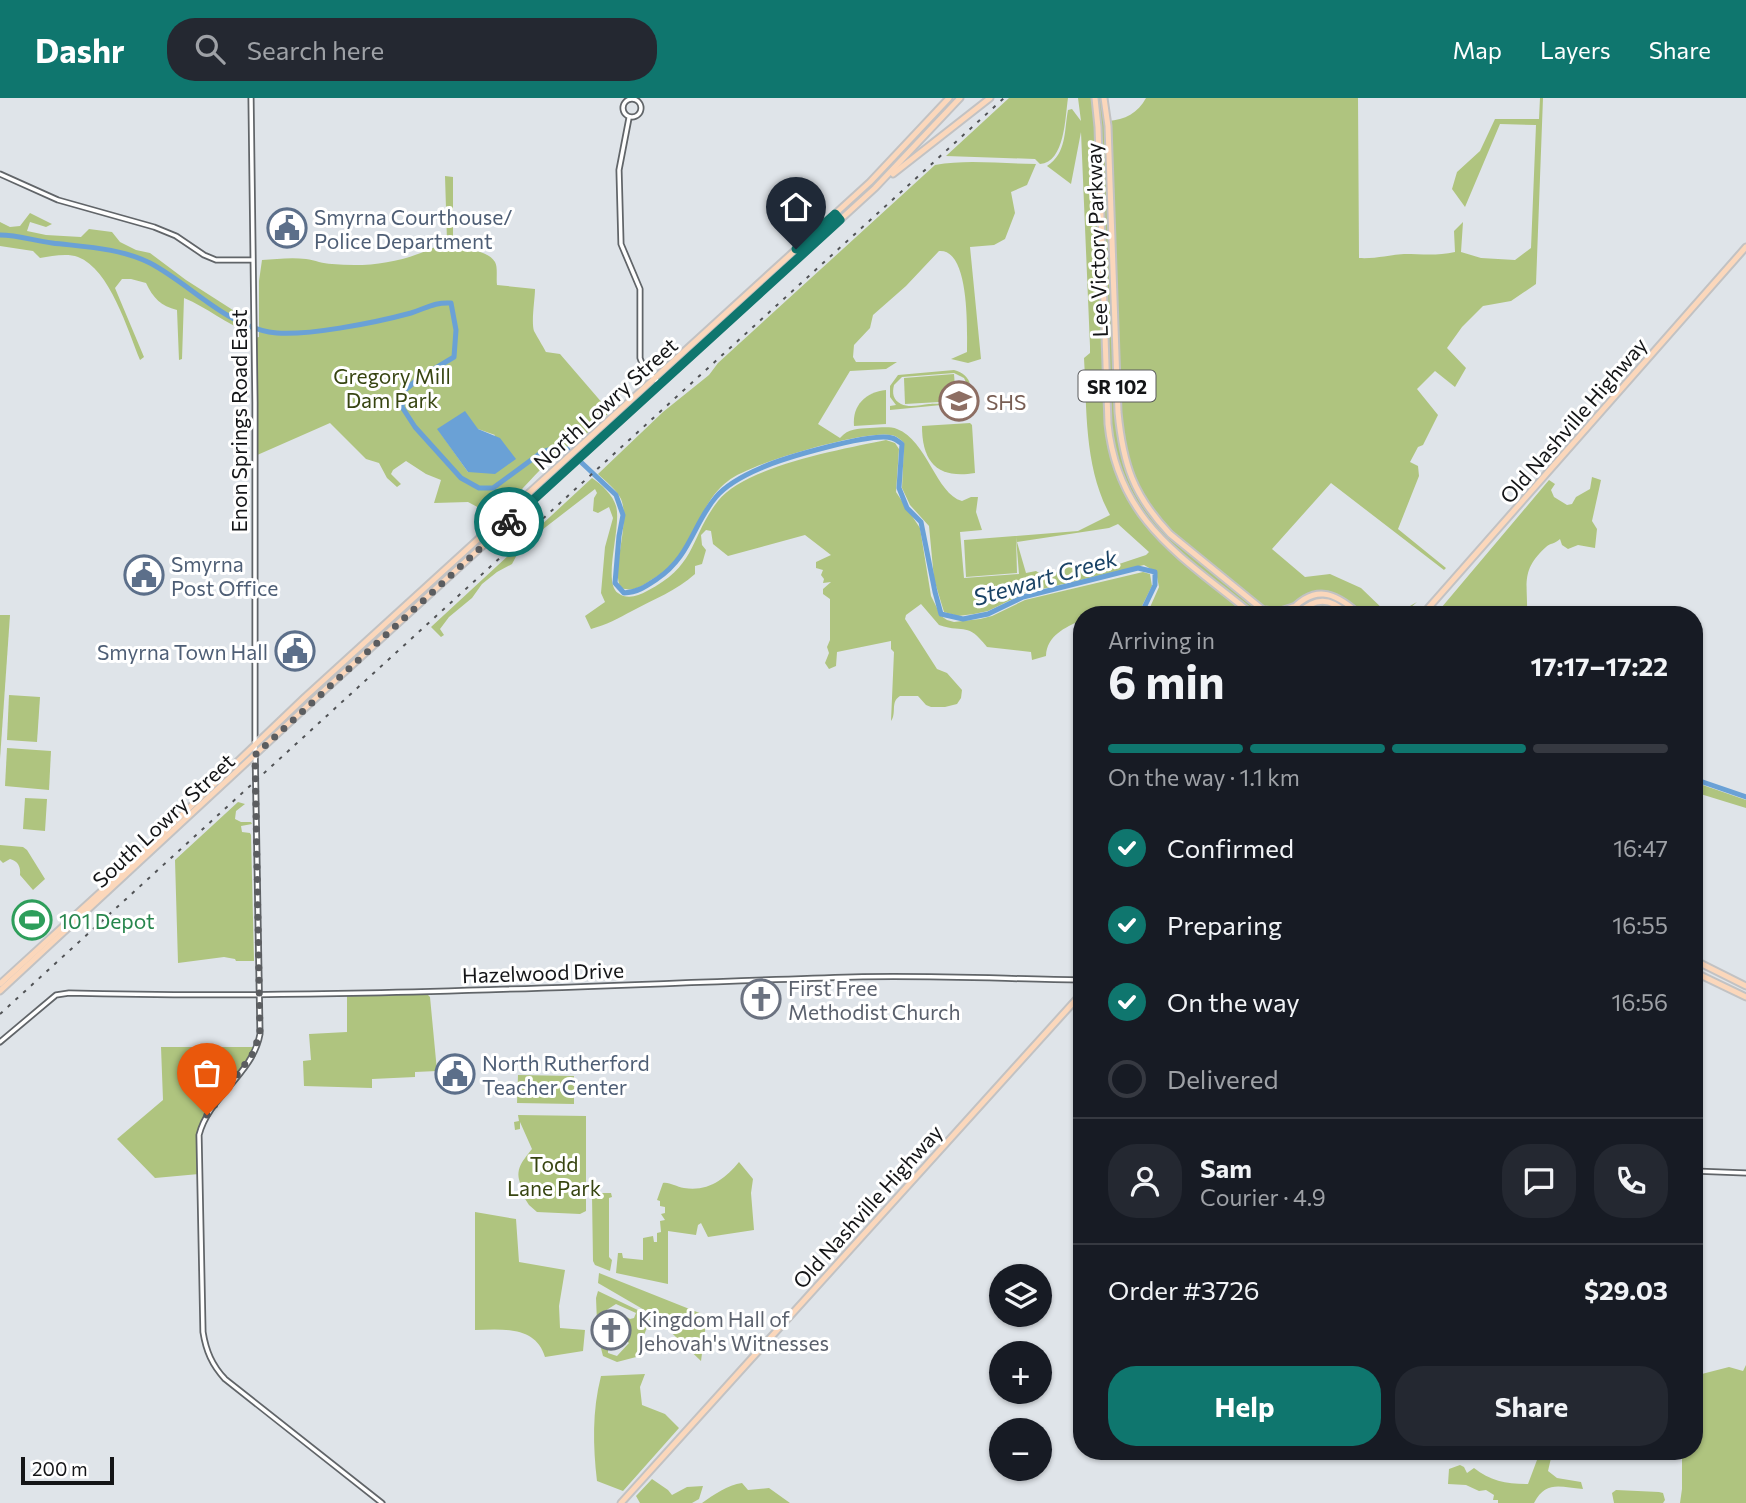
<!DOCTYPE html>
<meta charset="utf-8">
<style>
:root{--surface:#171b24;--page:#242831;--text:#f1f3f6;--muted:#9ea1a6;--line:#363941;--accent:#0f766e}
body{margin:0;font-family:Commissioner,sans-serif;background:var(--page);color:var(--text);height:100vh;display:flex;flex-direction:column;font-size:26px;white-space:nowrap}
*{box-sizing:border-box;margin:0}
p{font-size:23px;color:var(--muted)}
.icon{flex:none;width:38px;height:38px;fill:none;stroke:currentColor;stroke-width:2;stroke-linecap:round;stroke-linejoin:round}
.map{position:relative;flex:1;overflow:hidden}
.drawer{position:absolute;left:1073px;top:508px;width:630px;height:854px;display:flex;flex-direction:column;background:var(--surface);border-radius:28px;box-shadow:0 2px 5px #0004}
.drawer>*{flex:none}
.controls{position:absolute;left:989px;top:1166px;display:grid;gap:14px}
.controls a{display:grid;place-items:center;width:63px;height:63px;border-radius:50%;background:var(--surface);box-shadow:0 2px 5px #0004;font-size:35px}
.scale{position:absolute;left:21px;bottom:18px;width:93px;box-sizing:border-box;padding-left:7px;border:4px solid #141517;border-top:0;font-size:19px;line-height:24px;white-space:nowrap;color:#141517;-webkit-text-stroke:5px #fff;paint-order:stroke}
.pin{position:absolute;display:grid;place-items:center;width:60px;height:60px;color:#fff;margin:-72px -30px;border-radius:50% 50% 50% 0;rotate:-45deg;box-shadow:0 0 7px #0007}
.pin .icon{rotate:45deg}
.courier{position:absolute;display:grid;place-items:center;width:70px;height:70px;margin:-35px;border:5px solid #0f766e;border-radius:50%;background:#fff;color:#222;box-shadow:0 2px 9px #0007}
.summary em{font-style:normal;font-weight:700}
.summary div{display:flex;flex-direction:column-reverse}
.summary{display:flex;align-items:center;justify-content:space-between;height:119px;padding:0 35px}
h1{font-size:46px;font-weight:700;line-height:52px}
.bar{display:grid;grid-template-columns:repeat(4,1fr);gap:10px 7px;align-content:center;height:84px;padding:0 35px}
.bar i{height:9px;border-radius:5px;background:var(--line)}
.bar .on{background:var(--accent)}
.bar p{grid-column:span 4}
.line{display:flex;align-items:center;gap:18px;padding:0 35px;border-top:2px solid var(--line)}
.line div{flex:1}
.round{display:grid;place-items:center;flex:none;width:74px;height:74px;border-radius:28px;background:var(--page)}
ol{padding:0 35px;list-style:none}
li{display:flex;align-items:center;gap:21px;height:77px}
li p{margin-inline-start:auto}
li .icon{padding:7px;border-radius:50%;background:var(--accent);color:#fff;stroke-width:4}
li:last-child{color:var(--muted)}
li i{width:38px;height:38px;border:4px solid var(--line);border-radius:50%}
.action{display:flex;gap:14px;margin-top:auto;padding:14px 35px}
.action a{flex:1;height:80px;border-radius:28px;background:var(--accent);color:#fff;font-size:28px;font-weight:700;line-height:80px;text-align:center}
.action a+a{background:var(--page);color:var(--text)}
header{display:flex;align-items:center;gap:42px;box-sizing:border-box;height:98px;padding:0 35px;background:var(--accent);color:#fff}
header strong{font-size:33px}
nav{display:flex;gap:38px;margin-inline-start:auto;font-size:24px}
.search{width:490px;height:63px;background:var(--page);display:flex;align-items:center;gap:18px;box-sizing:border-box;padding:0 24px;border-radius:28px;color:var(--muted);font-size:26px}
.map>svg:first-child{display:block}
</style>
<header>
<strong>Dashr</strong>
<div class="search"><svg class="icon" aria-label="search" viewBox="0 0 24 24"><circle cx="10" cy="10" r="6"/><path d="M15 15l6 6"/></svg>Search here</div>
<nav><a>Map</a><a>Layers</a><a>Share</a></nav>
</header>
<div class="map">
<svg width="1746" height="1405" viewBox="0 0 1746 1405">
<rect width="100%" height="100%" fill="#dfe4e9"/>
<!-- green -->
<g fill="#afc47f" fill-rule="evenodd">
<path d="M1009 0H1068C1065 20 1065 64 1040 66L1035 61 946 58Z"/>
<path d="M1078 0H1104L1108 23C1125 22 1138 15 1146 0H1358L1359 160C1375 161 1389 157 1404 156 1422 156 1437 158 1455 154L1454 133 1463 124 1461 154 1481 160 1515 162 1531 150 1536 27 1500 26 1465 109 1452 91 1457 74 1480 53 1495 21H1539L1540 0H1543L1536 186 1511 203 1483 208 1462 229 1447 250 1466 270 1455 289 1435 273 1417 291 1438 317 1423 347 1418 349 1410 364 1418 368 1419 378 1398 431 1446 470 1444 472 1331 385 1272 451 1305 479 1330 476 1361 490 1386 514 1401 513 1417 504 1403 516H1182L1181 512 1178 513V516H1147L1159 489 1156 474 1144 467 1025 495 988 513 974 516 958 518 944 514 934 481 929 428 910 407 902 390 904 345C900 341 897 338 891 337 864 332 750 365 728 383 700 404 696 442 672 467 666 473 658 478 651 482 641 489 633 494 621 490 610 473 631 426 621 401 617 392 605 383 598 376L663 314 709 277 718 265 935 67C968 61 1002 66 1036 66L1027 87 1011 94 1015 115 1005 141 994 147 970 149 981 261 968 265 951 261 967 254C967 233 970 150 939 153L906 188 873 217 870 230 854 247 853 259 856 264H897L886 271 850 273 818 326 840 340C849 330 857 331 870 330 879 330 889 328 897 331 927 342 936 396 962 403L971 399H978L976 414 982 432 960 434 964 480 1019 476 1016 439 1017 475 966 479 964 442 1078 433 1110 417C1084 369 1087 313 1084 260L1090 255V248L1081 34 1071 86 1047 68C1067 55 1064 33 1068 12L1072 11 1081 23ZM1118 426 1149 454 1146 457 1107 470 1076 465 1053 476 1042 477 1036 473 1026 475 1017 444 1109 430Z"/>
<path d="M445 78 453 79V145C464 153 487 151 495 164 498 169 496 181 497 187L535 191C535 201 531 223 534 233 535 235 544 250 546 254L560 256 610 314 572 349 569 347C563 358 553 359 544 368 526 386 516 400 494 415L485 413 468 404 434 405 441 382 426 376 406 363 393 372 391 376 401 386 397 389 387 380 379 365 366 361 330 325 255 358 254 240 259 239V183L262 162C276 161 292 159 306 161 315 162 323 166 332 166 375 170 409 163 447 143ZM478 331 495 337 468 374 439 333Z"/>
<path d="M30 115 52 126 46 129 30 124 27 133 46 137 81 139 89 131 112 134 120 144 136 152 150 155 186 182 250 223V234C226 227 207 209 184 200L182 261 179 262 177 212C161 208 153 200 146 185L131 181H122L115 190 144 259 140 262C128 233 110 171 78 159 67 155 52 158 40 160L33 153 0 148V124L10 129 20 128Z"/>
<path d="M954 272C972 277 976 293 962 305L890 312V308L896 307 890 299V288L898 277ZM954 275 964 280C978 307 945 305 929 306 921 307 909 310 901 306 893 302 892 295 894 287L902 279Z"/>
<path d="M954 276 956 303 905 306 904 280Z"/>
<path d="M886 292V326L854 328C852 307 866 294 886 292Z"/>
<path d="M970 325 972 327 975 375C938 381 922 365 922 328Z"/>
<path d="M886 342 895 345 899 351 896 394 920 430 931 498 941 518 947 522 954 524 980 521 992 518 1025 502 1143 474 1150 476 1152 488 1138 516H1082L1081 522C1065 530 1047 537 1046 558L1032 562 1031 554 987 549C966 523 967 536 939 527L921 506 906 517 905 521 937 571 947 575 962 592 961 600 957 606 945 609H931L926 607 918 598H900C890 604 897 615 891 623L894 554 891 551V543L837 554 836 568 829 571 825 565 829 555 827 549 830 542V501L823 496V491L831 484 823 485 824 481 821 477 823 472 816 470V464L831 457 805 437 728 458 713 446 711 433 706 432 701 437 702 447 706 452 702 466 695 468V476C676 493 654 501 632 513 619 520 606 527 591 531L585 518 605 504 601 495 605 449 613 420 609 409 598 415 593 413 594 400 597 395 595 391 529 442 520 451 512 466 497 474 482 486 472 500 449 519 440 531 444 537 441 539 431 529 592 380C601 386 613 397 616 408 622 428 602 484 618 495 627 502 638 498 647 493 698 467 689 440 718 403 745 368 843 351 886 342Z"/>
<path d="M1592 379 1601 382 1592 423 1597 431 1595 450 1578 447 1568 451 1562 447 1560 441C1555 446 1550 445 1546 449 1520 473 1528 485 1527 516H1436L1549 382 1555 386 1551 392 1554 399 1567 407 1572 406 1576 399 1590 391Z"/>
<path d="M0 517H10L0 661Z"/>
<path d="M9 597 40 599 37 644 7 642Z"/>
<path d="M7 650 51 653 49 692 5 688Z"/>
<path d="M1694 684 1746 702V710L1694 694Z"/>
<path d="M25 700 47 701 45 733 23 731Z"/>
<path d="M238 704 245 706 236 713 235 721 241 724H251L252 726 241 728 242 734 250 735 251 737 254 863H236L235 861 224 859 178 865 175 762Z"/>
<path d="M0 747 23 749 27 752 45 781 33 792 20 777C21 769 18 763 10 761L3 765 0 762Z"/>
<path d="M427 896 430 899 437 973 415 974V979L372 981V990L304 988 303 963 311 962 309 936 347 934V898Z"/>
<path d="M161 949H257L209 1013 200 1033 199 1076 155 1080 117 1041 163 1002Z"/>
<path d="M518 977 574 978V1006L517 1005Z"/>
<path d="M518 1017 586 1018V1113L580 1116 537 1114 529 1107 520 1093 523 1091C513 1073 521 1065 532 1051L520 1024V1031L515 1032 514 1024 519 1023Z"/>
<path d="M739 1064 753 1081 751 1095 754 1132 708 1139 701 1125 698 1127 696 1137 668 1133V1186L616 1175 618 1155H622L623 1160 643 1162V1140L653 1138 654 1144H657V1135L661 1134 660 1123 665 1122 661 1116 665 1115V1109L660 1108V1103L657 1102 663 1085C670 1084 676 1089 684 1090 708 1094 725 1081 739 1064Z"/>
<path d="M600 1095H611L612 1099 609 1100V1159L612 1162 610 1173 595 1167 593 1163 592 1097Z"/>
<path d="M475 1114 516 1121 519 1164 565 1172 559 1208 560 1230 585 1232 583 1253 545 1259C536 1228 502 1231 475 1232Z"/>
<path d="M599 1175 707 1218 701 1263 653 1217 598 1185Z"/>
<path d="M598 1193 644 1215 650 1221 643 1240 640 1242V1258L617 1264 603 1258 596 1231 603 1232 601 1237 608 1246V1255L617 1258 629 1245 626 1242 629 1227 621 1220 623 1217 630 1221 634 1220 636 1215 616 1206 605 1213 606 1216 597 1224 596 1200Z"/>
<path d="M1746 1267V1405H1680L1682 1391V1353H1694V1278L1729 1269 1743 1273Z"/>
<path d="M645 1276 640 1289 642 1307 665 1316 679 1330 623 1393 597 1383C593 1348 592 1313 601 1278Z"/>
<path d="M1551 1360 1548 1373 1557 1380 1581 1384 1583 1391C1560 1389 1546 1382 1534 1405H1498V1402H1493L1494 1397 1486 1392 1479 1393 1466 1387 1448 1386 1449 1371 1460 1367 1464 1369 1467 1375 1474 1370C1490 1383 1507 1386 1528 1386L1537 1362Z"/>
<path d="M652 1381 668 1392 672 1397 687 1389 703 1388 699 1401 692 1405H640L636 1398Z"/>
<path d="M742 1385 748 1392 769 1390 790 1405H702C713 1397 728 1387 742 1385Z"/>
<path d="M1616 1392 1659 1394 1663 1395 1665 1402 1663 1405H1614L1612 1395Z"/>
</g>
<!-- water -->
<path fill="#6aa1d6" d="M465 313 478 331 500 340 516 361 495 376 468 374 437 331Z"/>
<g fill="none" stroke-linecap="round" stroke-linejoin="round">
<!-- river -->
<g stroke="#6aa1d6" stroke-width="5">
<path d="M0 137C18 137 35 143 52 145 86 149 120 150 150 165 190 186 223 225 269 234 301 240 378 224 411 215 427 210 434 204 451 205L456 232 454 259 419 280 404 293 402 309 415 329 461 380 479 390H493L542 354 557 349 567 351 616 397 623 417 619 438 615 485 624 495C638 494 645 489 657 481 690 459 693 426 716 399 727 386 747 376 761 370 783 360 872 334 892 340 896 341 899 344 902 346L899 390 907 410 921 424 935 494 941 516 963 521 988 516 1023 499 1138 470 1155 474V487L1141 516"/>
<path d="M1694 681 1746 699"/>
</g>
<!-- minor casing -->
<g stroke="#616569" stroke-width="7">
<g id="minor">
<path d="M251 0 255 304V647L260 936C253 976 209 998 199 1037L203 1234C206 1253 212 1267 225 1281L382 1405"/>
<circle cx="632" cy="10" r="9"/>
<path d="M629 20 619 72 621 146 640 191V260L643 268 660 286"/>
<path d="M0 76 58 102 154 129 176 138 204 157 216 162H252"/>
<path d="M0 944 56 897 69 895C331 902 592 887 854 879 929 877 1006 881 1082 882"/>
<path d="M1694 1073 1746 1075"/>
</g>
</g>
<!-- major casing -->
<g stroke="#c2c2c3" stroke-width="9">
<g id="major">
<path d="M1095 0 1098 29 1108 326C1118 424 1183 459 1252 516"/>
<path d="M1104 0 1108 28 1118 314C1123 366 1133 397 1170 436L1268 516"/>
<path d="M893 76 990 0"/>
<path d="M1266 512 1277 514 1293 509"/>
<path d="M1288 516C1313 486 1334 493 1359 516"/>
<path d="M1297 516C1316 499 1329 499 1348 516"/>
<path d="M1423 516 1746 149"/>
<path d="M1694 862 1746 888"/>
<path d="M1694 874 1746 899"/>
<path d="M0 886 117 779 305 599 870 84 949 0"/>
<path d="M0 893 316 600 875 90 960 0"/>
<path d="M621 1405 1082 895"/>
</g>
</g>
<!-- minor -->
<use href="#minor" stroke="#fff" stroke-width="3.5"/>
<!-- major -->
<use href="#major" stroke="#fbd7bb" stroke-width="5"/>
<!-- rail -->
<path stroke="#515356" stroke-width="2" stroke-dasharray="3.5 7" stroke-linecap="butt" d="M0 916 1004 0"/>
</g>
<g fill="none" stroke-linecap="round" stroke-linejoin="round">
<!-- done -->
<path stroke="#5b5d60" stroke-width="7" stroke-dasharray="0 12.6" d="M207 1017 252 957 260 936 255 657 509 424"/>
<!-- route -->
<path stroke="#0f766e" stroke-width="9" d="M509 424 840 122 835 116 796 151"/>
</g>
<!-- icons -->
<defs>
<g id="civic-ring" transform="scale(2.0125)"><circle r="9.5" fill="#fff" stroke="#5c6f8a" stroke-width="1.5"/><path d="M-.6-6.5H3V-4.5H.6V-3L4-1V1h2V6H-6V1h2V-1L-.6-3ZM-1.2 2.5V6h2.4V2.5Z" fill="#5c6f8a"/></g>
<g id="school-ring" transform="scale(2.0125)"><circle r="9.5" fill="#fff" stroke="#8d6e63" stroke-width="1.5"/><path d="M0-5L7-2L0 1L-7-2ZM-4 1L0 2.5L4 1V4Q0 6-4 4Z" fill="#8d6e63"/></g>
<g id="stadium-ring" transform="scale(2.0125)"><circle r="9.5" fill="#fff" stroke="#2e9e5b" stroke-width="1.5"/><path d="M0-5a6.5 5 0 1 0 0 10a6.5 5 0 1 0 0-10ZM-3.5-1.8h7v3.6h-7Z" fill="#2e9e5b"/></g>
<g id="church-ring" transform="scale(2.0125)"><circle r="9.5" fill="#fff" stroke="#6b7280" stroke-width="1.5"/><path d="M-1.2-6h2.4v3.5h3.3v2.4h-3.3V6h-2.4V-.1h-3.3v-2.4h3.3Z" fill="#6b7280"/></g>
</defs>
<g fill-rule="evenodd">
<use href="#civic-ring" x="287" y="130"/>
<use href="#school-ring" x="959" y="303"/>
<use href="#civic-ring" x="144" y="477"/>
<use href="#civic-ring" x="295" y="553"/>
<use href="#stadium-ring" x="32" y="822"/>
<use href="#church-ring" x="761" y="901"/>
<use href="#civic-ring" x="455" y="976"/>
<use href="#church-ring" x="611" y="1232"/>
</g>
<g text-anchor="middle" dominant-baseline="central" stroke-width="6" stroke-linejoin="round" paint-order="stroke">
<!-- shield labels -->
<rect fill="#fff" stroke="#5a5b5d" stroke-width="2" x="1078.5" y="272.5" width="77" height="31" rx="5"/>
<g font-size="19" font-weight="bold" fill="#141517">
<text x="1117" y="288">SR 102</text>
</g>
<!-- service labels -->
<g font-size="21" fill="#4e5e75" stroke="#fff" text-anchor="start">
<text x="314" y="118">Smyrna Courthouse/<tspan x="314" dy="24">Police Department</tspan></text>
<text x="171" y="465">Smyrna<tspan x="171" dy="24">Post Office</tspan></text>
<text x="268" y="553" text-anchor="end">Smyrna Town Hall</text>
<text x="482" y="964">North Rutherford<tspan x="482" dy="24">Teacher Center</tspan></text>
</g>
<!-- street labels -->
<g font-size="21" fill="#141517" stroke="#fff">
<text transform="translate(1096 142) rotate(-92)">Lee Victory Parkway</text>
<text transform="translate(605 305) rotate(-42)">North Lowry Street</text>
<text transform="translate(1573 322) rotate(-49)">Old Nashville Highway</text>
<text transform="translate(238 323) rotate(-90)">Enon Springs Road East</text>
<text transform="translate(163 722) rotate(-43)">South Lowry Street</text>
<text transform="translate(543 874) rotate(-2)">Hazelwood Drive</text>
<text transform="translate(867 1108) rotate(-48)">Old Nashville Highway</text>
</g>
<!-- park labels -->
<g font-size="21" fill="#374511" stroke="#fff">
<text x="392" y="277">Gregory Mill<tspan x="392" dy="24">Dam Park</tspan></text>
<text x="554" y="1065">Todd<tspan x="554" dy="24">Lane Park</tspan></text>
</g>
<!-- education labels -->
<g font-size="21" fill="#785e54" stroke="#fff" text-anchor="start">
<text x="986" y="303">SHS</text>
</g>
<!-- leisure labels -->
<g font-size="21" fill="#27864d" stroke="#fff" text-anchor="start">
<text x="59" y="822">101 Depot</text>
</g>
<!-- worship labels -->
<g font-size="21" fill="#5b616d" stroke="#fff" text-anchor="start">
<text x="788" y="889">First Free<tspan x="788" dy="24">Methodist Church</tspan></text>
<text x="638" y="1220">Kingdom Hall of<tspan x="638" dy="24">Jehovah's Witnesses</tspan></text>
</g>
<!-- water labels -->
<g font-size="23" font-style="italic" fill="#194265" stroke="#fff">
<text transform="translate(1045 479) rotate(-16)">Stewart Creek</text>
</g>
</g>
</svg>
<div class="controls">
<a><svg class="icon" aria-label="layers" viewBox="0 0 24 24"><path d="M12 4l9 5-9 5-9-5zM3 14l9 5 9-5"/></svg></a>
<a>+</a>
<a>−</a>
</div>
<div class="scale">200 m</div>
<div class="pin" style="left:207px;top:1017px;background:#ea580c"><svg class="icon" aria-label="bag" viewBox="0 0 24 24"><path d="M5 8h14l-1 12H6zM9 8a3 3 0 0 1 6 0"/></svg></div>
<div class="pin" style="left:796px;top:151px;background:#1f2937"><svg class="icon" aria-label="home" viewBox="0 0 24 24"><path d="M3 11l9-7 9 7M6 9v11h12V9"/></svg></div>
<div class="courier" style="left:509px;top:424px"><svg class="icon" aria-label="bike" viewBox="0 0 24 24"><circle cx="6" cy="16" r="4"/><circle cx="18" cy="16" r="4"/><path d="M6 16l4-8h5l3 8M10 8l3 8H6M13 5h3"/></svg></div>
<section class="drawer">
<div class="summary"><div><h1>6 min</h1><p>Arriving in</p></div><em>17:17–17:22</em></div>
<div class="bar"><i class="on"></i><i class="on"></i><i class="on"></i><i></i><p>On the way · 1.1 km</p></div>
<ol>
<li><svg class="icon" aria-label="check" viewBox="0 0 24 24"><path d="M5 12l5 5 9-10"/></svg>Confirmed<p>16:47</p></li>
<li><svg class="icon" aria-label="check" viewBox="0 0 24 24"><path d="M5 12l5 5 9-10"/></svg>Preparing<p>16:55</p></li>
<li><svg class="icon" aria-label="check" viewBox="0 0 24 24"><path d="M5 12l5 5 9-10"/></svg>On the way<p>16:56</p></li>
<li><i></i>Delivered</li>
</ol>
<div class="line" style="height:126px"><a class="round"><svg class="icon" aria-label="person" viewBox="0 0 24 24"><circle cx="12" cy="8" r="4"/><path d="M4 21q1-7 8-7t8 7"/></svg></a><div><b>Sam</b><p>Courier · 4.9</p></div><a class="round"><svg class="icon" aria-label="chat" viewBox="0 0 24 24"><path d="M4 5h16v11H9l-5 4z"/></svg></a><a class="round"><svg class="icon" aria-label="phone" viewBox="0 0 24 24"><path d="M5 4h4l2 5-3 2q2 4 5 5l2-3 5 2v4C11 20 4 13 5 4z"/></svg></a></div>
<div class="line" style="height:91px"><div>Order #3726</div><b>$29.03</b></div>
<div class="action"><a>Help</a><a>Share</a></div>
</section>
</div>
